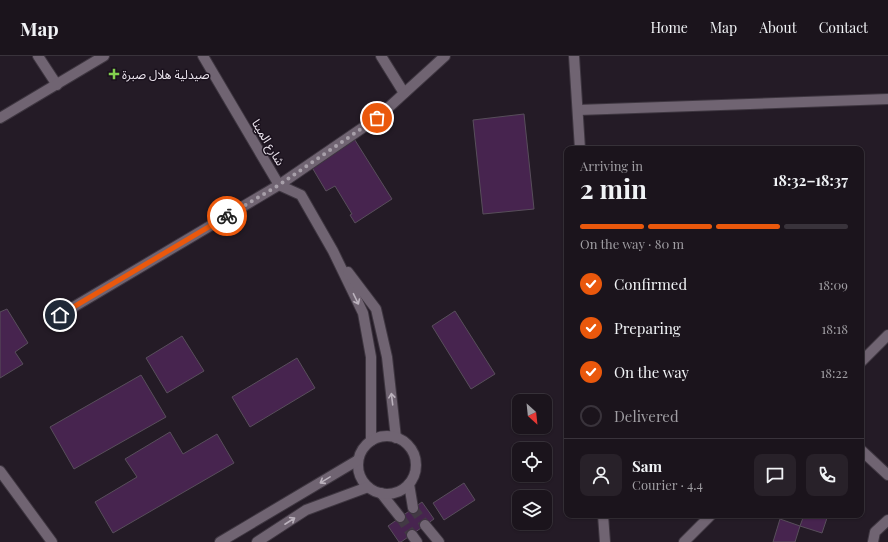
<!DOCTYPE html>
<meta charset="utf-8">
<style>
:root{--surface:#1b141c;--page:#282129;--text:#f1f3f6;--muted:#a09ea3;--line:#39333b;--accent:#ea580c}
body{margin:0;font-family:"Playfair Display","Noto Sans Arabic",serif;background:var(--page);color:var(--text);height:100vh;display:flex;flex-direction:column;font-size:15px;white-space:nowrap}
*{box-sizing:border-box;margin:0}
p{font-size:13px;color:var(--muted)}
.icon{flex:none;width:22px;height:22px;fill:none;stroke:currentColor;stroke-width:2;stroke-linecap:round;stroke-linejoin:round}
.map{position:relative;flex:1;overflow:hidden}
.details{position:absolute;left:564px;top:90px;width:300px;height:372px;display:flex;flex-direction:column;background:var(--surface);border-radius:8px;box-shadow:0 1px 3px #0004,0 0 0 1px var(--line)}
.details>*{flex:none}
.needle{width:26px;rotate:153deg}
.fabs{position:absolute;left:512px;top:338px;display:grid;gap:8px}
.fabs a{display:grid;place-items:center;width:40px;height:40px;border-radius:8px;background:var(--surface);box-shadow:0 1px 3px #0004,0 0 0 1px var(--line);font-size:20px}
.pin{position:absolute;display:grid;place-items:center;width:34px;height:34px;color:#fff;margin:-17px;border:2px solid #fff;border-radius:50%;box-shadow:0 1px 4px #0007}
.courier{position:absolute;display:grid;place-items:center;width:40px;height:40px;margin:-20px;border:3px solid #ea580c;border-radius:50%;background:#fff;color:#222;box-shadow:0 1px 5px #0007}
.head em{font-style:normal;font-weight:700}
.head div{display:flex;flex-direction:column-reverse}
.head{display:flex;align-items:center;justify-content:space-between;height:68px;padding:0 16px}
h1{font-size:26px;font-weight:700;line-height:30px}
.bar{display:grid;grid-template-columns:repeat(4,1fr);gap:6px 4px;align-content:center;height:48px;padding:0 16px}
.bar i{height:5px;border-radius:3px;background:var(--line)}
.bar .current{background:var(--accent)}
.bar p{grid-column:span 4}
.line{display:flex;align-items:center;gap:10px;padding:0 16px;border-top:1px solid var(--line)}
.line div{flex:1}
.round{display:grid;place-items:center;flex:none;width:42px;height:42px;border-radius:8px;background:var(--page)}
ol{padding:0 16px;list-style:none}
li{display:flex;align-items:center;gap:12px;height:44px}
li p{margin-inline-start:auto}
li .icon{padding:4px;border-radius:50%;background:var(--accent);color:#fff;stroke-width:4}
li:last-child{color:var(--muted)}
li i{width:22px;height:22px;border:2px solid var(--line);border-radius:50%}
header{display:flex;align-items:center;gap:24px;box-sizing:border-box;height:56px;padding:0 20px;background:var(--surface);border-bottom:1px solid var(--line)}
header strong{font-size:19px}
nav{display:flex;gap:22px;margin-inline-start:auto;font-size:14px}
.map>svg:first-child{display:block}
</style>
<header>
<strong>Map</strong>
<nav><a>Home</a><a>Map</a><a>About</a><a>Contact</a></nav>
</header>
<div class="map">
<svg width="888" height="486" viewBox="0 0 888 486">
<rect width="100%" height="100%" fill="#241b26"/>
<!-- building -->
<g fill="#47244f" stroke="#584e5b">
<path d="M524 58 534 153 483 158 473 64Z"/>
<path d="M353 81 392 143 355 167 350 159 352 158 335 130 326 135 310 108Z"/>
<path d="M7 253 28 287 15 296 23 308 0 322V256Z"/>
<path d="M455 255 495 318 471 333 432 270Z"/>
<path d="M182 280 204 315 167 337 146 302Z"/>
<path d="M297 302 315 332 250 371 232 341Z"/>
<path d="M141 319 166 361 74 413 50 371Z"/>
<path d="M170 376 183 398 217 378 234 407 113 477 95 446 137 421 125 403Z"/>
<path d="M464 427 475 444 444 464 433 447Z"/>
<path d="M422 446 434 463 401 486H399L388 470Z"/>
<path d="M804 459H828L822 477 800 470Z"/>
<path d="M780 463 800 470 795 486H773Z"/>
</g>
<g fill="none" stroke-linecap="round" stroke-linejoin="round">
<!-- minor-tunnel -->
<g stroke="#423944" stroke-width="10" stroke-dasharray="10 5" stroke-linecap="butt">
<path d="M413 452 425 469"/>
<path d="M400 461 412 479"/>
</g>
<!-- service casing -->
<g stroke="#3e3640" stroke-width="12">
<g id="service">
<path d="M578 54 888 43"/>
<path d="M861 306 888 279"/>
<path d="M861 394 888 419"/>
<path d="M684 486 711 459"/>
<path d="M873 486 875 476 888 464"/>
</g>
</g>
<!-- minor casing -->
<g stroke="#3e3640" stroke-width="12">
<g id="minor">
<path d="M38 0 57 29"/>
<path d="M381 0 404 37"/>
<path d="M574 0 580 93"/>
<path d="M0 62 104 0"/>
<path d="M60 259 279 129 377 62 445 0"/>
<path d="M409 428 413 452"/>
<path d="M381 437 400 461"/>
<path d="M603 459 605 486"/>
<path d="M425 469 439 486"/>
<path d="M412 479 417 486"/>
</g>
</g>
<!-- tertiary casing -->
<g stroke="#3e3640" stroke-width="12">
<g id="tertiary">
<path d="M203 0 279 129 301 139 333 195 363 257 371 301V385"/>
<path d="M348 216 376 253 387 301 396 382"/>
<circle cx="387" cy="409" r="29"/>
<path d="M0 415 52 486"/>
<path d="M220 486 358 404"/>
<path d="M257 486 306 454 368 431"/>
</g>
</g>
<!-- service -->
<use href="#service" stroke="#706472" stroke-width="10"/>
<!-- minor -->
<use href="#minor" stroke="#706472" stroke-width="10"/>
<!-- tertiary -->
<use href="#tertiary" stroke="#706472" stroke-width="10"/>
</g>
<!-- one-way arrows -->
<defs><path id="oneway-shaft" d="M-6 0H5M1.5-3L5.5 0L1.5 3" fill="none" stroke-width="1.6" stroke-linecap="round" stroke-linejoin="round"/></defs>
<g stroke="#bbb2bd">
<use href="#oneway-shaft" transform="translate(356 243) rotate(64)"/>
<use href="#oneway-shaft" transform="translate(392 343) rotate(-97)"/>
<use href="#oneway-shaft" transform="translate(325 424) rotate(149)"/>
<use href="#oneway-shaft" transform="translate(290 465) rotate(-33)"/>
</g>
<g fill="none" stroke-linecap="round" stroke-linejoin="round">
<!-- done -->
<path stroke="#a79fa9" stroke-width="4" stroke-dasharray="0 7.2" d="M227 160 279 129 377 62"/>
<!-- route -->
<path stroke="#ea580c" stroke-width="5" d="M60 259 227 160"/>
</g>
<!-- markers -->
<path fill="#83d04e" stroke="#1a111d" stroke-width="1.5" d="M112 12h4v4h4v4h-4v4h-4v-4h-4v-4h4z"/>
<g text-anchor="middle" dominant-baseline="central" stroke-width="3" stroke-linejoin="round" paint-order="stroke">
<!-- poi labels -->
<g font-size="12" fill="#ede6ef" stroke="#1a111d" text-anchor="start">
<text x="122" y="18">صيدلية هلال صبرة</text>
</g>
<!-- street labels -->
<g font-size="12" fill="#ede6ef" stroke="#1a111d">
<text transform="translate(269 86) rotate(59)">شارع المينا</text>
</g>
</g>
</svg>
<div class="fabs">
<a><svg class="needle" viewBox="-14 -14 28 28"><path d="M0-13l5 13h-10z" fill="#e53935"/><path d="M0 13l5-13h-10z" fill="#a09ea3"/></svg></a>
<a><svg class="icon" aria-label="locate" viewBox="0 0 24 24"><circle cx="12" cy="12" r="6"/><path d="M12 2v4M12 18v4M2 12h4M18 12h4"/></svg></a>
<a><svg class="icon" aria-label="layers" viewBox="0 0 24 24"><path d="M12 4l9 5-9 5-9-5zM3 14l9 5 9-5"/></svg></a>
</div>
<div class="pin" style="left:377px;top:62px;background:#ea580c"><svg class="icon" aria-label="bag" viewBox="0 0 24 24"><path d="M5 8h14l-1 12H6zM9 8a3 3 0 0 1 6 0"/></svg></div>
<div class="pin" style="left:60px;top:259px;background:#1f2937"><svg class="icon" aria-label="home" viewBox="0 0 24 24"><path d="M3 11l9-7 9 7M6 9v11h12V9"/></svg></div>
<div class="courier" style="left:227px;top:160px"><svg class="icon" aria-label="bike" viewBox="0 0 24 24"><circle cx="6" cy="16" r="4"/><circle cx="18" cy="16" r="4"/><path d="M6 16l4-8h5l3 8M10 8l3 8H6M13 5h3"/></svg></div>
<section class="details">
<div class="head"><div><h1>2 min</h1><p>Arriving in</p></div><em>18:32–18:37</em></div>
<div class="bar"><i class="current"></i><i class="current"></i><i class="current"></i><i></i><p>On the way · 80 m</p></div>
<ol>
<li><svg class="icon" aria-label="check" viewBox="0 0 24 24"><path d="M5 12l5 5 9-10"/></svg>Confirmed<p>18:09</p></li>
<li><svg class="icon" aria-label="check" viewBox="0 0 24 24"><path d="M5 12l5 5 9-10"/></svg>Preparing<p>18:18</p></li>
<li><svg class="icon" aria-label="check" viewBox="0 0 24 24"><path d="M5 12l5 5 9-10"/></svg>On the way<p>18:22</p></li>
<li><i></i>Delivered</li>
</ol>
<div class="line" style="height:72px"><a class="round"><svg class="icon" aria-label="person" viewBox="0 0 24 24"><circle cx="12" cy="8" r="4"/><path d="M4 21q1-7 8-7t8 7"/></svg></a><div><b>Sam</b><p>Courier · 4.4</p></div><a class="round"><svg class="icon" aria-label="chat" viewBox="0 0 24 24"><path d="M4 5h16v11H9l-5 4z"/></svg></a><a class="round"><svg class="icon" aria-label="phone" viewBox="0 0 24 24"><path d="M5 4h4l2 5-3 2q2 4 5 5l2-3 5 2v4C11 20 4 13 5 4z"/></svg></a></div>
</section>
</div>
